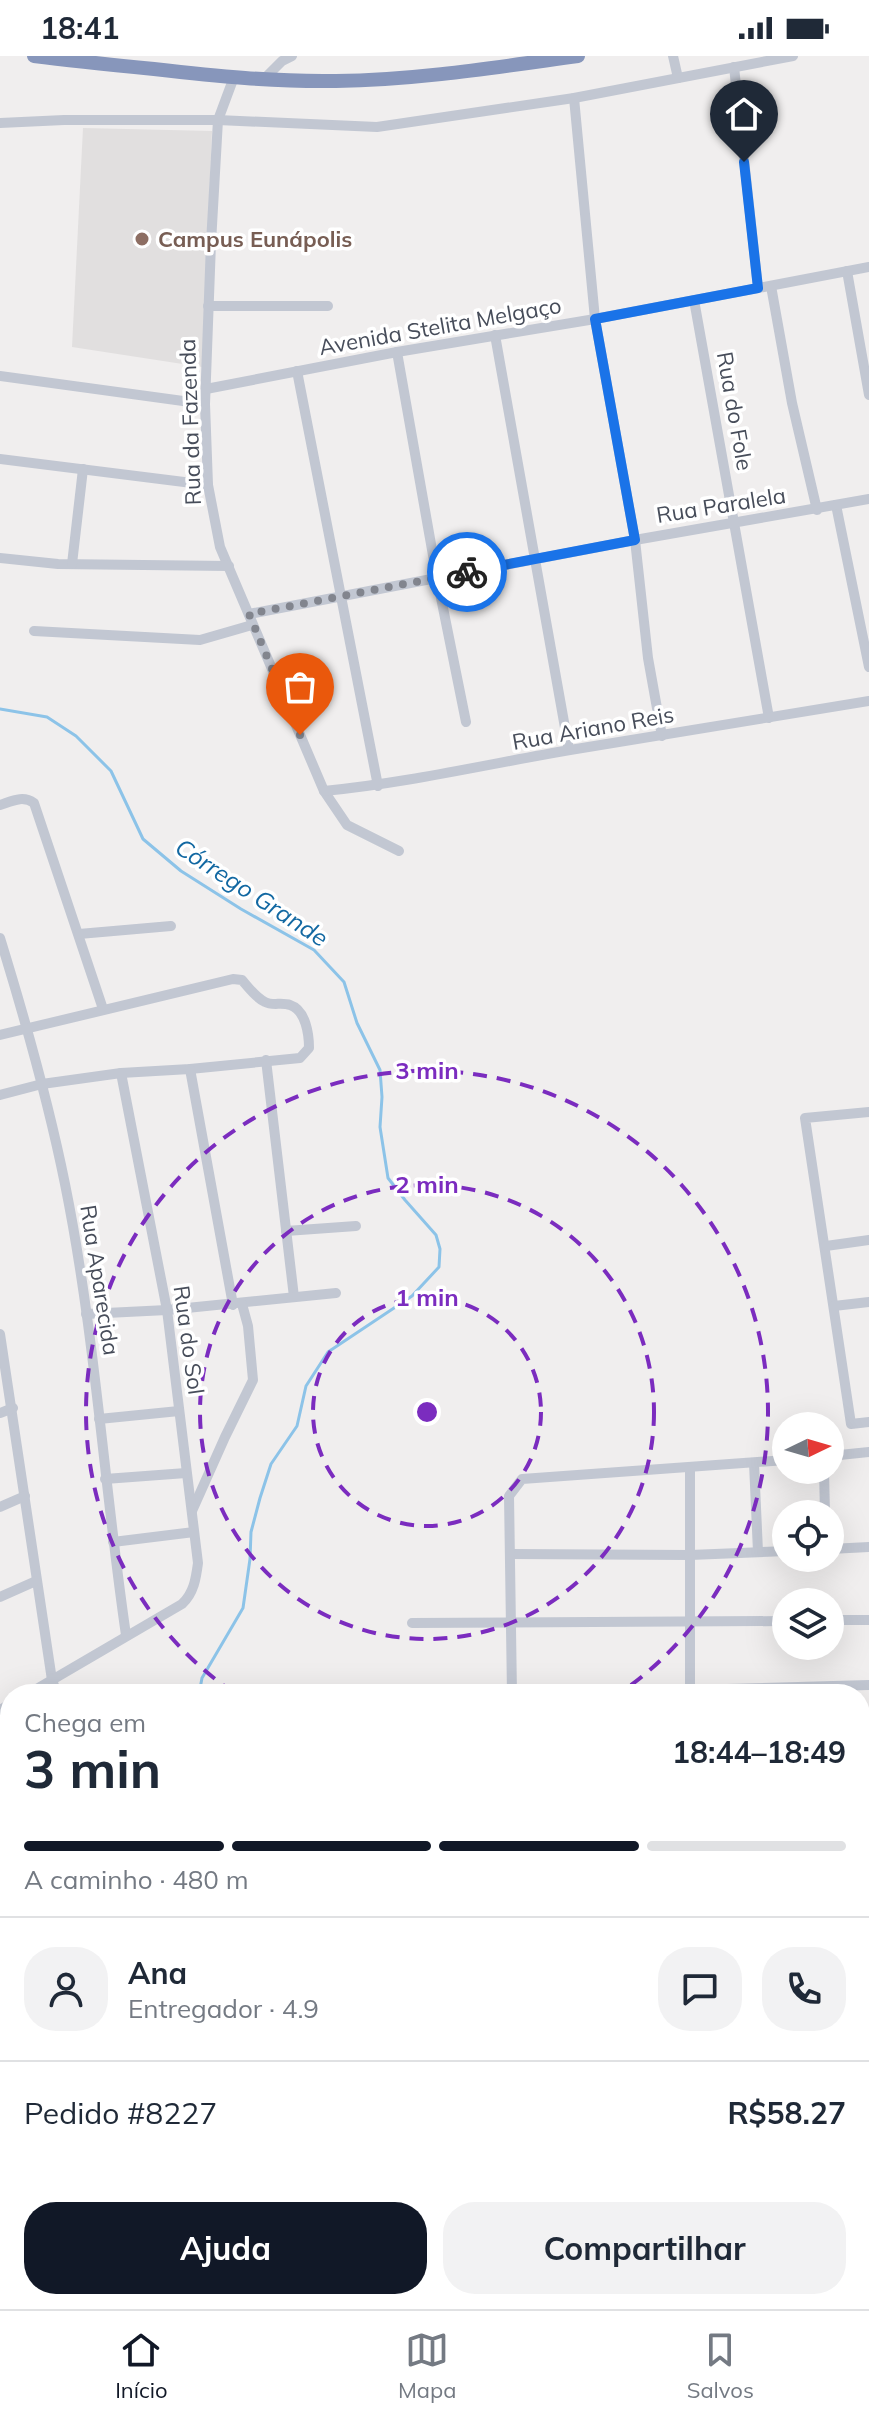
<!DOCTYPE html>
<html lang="pt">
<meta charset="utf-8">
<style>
:root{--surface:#fff;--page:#f2f2f3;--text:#1f2937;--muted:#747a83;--line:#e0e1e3;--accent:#111827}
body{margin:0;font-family:Mulish,sans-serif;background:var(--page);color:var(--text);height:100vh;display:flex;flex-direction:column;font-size:30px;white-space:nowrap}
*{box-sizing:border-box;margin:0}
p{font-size:26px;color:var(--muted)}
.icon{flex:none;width:44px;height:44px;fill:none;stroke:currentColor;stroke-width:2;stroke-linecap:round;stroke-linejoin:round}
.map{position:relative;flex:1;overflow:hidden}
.drawer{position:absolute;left:0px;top:1628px;width:870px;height:626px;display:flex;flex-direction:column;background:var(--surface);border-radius:32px 32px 0 0;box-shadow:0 8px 32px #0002}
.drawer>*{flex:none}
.needle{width:52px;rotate:85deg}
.controls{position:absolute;left:772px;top:1356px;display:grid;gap:16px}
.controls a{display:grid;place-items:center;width:72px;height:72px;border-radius:50%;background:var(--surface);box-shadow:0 8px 32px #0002;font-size:40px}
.pin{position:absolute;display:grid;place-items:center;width:68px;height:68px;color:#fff;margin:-82px -34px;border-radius:50% 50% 50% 0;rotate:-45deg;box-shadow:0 0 8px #0007}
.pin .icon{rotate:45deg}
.courier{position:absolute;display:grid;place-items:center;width:80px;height:80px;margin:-40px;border:6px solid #1a73e8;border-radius:50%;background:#fff;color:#222;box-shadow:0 2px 10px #0007}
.headline em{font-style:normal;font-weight:700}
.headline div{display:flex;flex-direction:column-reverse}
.headline{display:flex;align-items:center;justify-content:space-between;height:136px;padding:0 24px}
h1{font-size:52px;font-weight:700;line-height:60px}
.bar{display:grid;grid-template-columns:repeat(4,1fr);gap:12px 8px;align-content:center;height:96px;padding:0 24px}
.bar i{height:10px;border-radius:6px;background:var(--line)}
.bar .current{background:var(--accent)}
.bar p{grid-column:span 4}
.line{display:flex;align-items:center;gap:20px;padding:0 24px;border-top:2px solid var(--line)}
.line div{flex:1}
.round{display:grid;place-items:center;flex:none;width:84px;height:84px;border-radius:32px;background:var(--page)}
.primary-button{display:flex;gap:16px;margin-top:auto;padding:16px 24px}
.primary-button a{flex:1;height:92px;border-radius:32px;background:var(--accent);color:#fff;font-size:32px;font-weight:700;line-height:92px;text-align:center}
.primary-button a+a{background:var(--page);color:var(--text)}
.status{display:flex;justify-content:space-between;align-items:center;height:56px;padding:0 40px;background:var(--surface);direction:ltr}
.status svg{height:22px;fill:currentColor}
.tabs{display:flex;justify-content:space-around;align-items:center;height:112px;border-top:2px solid var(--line);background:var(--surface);font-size:22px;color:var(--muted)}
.tabs a{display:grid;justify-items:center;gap:4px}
.tabs .current{color:var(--accent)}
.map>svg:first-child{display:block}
</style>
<div class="status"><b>18:41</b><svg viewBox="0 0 49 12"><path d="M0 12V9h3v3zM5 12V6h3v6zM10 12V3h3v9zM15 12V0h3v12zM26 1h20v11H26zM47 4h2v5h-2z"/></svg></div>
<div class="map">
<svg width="869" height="2253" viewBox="0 0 869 2253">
<rect width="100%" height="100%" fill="#f0eeee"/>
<!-- education -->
<path fill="#e1dfdf" d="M83 72 212 75 202 311 72 291Z"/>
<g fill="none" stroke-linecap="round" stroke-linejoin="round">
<!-- stream -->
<g stroke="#8cc3e8" stroke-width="3">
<path d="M0 653 47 661 76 680 111 715 143 783 181 815 241 853 314 894 344 926 357 967 380 1014 382 1041 380 1071 388 1122 405 1144 436 1179 440 1193 439 1211 412 1240 328 1296 306 1330 297 1370 271 1408 260 1442 251 1476 250 1503 243 1552 202 1622 199 1638"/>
<path d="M0 2021 10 2022"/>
<path d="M68 2253 70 2244"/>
</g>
<!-- minor -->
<g stroke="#c2c7d2" stroke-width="10">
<path d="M673 0 678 22"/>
<path d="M734 11 758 232"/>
<path d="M234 21 218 64 211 187 205 348 208 429 220 491 324 735 347 769 399 795"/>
<path d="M264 23 282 5 292 0"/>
<path d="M574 42 595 263 635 484 648 602 662 680"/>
<path d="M0 67 64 64H218L377 71 574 42 793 0"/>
<path d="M847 215 869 339"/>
<path d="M771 230 792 347 817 454"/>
<path d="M694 244 769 662"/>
<path d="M208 250H328"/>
<path d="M495 279 569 694"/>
<path d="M397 296 437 522 466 666"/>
<path d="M297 315 378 730"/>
<path d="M0 320 205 348"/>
<path d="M206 333 397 296 595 263 869 211"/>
<path d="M0 403 208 429"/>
<path d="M836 449 869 611"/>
<path d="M0 502 58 508 229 510"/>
<path d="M72 508 83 413"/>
<path d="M249 558 635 484 869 443"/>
<path d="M34 575 200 584 252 569"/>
<path d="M324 735C407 727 488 708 570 694 669 677 769 662 869 645"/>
<path d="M0 749C12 745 23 739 34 747L103 953"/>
<path d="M79 878 171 870"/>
<path d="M0 882C25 963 48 1044 65 1128 95 1276 104 1429 126 1579"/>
<path d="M0 979 233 923 242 924C248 931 256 942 265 946 272 950 282 946 290 949 306 954 309 979 309 992L300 1002 190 1013 121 1017 42 1028 0 1039"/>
<path d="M266 1004 294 1241"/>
<path d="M190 1013 233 1249"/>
<path d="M869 1056 805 1062 851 1368 869 1366"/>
<path d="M286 1175 356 1170"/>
<path d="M826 1190 869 1184"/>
<path d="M834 1250 869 1246"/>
<path d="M86 1258 167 1254 336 1237"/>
<path d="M0 1278 52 1624 57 1638"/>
<path d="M0 1357 13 1352"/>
<path d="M99 1363 179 1355"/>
<path d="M830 1400 869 1396"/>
<path d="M754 1407 758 1496"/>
<path d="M824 1414 825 1458"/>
<path d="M105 1423 186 1417"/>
<path d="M0 1451 25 1440"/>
<path d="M192 1455 225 1381 253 1324 248 1270 242 1248"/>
<path d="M113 1486 194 1476"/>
<path d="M830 1493 869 1491"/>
<path d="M510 1498 690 1499 786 1495"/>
<path d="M0 1541 36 1525"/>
<path d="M830 1564H869"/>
<path d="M412 1567 786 1565"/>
<path d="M28 1638 182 1548C194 1537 196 1522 198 1507L167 1254 121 1017"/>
<path d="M343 1638 512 1634H690L869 1629"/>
<path d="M512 1638 509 1440 522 1423 786 1404"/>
<path d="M690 1638V1412"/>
<path d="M0 1654 10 1648"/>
<path d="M860 1698H869"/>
<path d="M0 1763 10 1758"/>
<path d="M860 1770H869"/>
<path d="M860 1843H869"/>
<path d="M0 1854 10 1849"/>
<path d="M860 1907H869"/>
<path d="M0 1937 10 1939"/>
<path d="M860 1975H869"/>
<path d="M0 1987 10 1988"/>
<path d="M860 2045H869"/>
<path d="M0 2059 10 2040"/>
<path d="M0 2091 10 2095"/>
<path d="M860 2171H869"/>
<path d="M0 2200H10"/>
<path d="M125 2244 131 2253"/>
<path d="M255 2244V2253"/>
<path d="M519 2244V2253"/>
<path d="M681 2244V2253"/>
<path d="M734 2244 735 2253"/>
<path d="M786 2244V2253"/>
<path d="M26 2253 28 2244"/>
<path d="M200 2253V2244"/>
<path d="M267 2253 292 2244"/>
<path d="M455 2253 461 2244"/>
<path d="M577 2253V2244"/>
<path d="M629 2253V2244"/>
<path d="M842 2253V2244"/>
</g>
<!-- highway -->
<path stroke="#8796bb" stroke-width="14" d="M34 0C74 5 114 9 154 13 215 20 275 26 336 25 417 24 498 11 578 0"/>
</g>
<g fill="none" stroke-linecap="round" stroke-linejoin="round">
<!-- done -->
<path stroke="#82858e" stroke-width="8" stroke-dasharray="0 14.4" d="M300 679 249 558 467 516"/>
<!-- route -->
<path stroke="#1a73e8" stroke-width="10" d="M467 516 635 484 595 263 758 232 744 106"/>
</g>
<!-- distance rings -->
<g fill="none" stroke="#7b2cbf" stroke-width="4" stroke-dasharray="14 10">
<circle cx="427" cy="1356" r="114"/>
<circle cx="427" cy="1356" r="227"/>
<path d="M234 1637A341 341 0 1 1 620 1637"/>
</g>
<!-- markers -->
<circle fill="#8d6e63" stroke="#fff" stroke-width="3" cx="142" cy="183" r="8"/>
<g text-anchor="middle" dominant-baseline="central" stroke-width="7" stroke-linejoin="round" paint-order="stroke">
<!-- education labels -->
<g font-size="22" font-weight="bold" fill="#785e54" stroke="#fff" text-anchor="start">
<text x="158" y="183">Campus Eunápolis</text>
</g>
<!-- street labels -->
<g font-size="22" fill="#474d5a" stroke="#fff">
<text transform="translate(440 270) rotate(-10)">Avenida Stelita Melgaço</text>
<text transform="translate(735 355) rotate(80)">Rua do Fole</text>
<text transform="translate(190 366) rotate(-92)">Rua da Fazenda</text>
<text transform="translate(721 449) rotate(-9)">Rua Paralela</text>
<text transform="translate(593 672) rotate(-10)">Rua Ariano Reis</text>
<text transform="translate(100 1224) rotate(81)">Rua Aparecida</text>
<text transform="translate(189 1284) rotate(82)">Rua do Sol</text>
</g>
<!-- water labels -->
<g font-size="24" font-style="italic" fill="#1268a2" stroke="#fff">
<text transform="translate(252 836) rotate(33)">Córrego Grande</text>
</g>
</g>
<circle cx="427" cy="1356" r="12" fill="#7b2cbf" stroke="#fff" stroke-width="4"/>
<g font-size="24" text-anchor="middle" font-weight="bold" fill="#7b2cbf" stroke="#fff" stroke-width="7" stroke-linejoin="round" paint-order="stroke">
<text x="427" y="1023">3 min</text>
<text x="427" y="1137">2 min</text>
<text x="427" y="1250">1 min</text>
</g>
</svg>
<div class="controls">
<a><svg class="needle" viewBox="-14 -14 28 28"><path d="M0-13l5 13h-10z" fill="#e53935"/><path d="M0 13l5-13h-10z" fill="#747a83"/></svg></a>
<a><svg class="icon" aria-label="locate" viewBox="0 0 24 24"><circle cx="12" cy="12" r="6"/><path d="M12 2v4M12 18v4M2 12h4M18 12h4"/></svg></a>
<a><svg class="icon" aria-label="layers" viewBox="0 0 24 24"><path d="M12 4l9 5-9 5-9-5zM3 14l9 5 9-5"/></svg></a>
</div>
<div class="pin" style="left:300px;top:679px;background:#ea580c"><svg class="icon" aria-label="bag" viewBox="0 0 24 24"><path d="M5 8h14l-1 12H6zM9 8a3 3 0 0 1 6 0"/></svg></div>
<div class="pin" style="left:744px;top:106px;background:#1f2937"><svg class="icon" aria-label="home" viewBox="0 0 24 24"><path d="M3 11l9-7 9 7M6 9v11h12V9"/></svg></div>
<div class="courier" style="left:467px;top:516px"><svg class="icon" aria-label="bike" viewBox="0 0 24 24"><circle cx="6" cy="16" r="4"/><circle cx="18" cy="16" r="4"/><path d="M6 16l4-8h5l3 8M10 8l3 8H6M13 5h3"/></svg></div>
<section class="drawer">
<div class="headline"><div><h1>3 min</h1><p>Chega em</p></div><em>18:44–18:49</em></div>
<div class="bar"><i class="current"></i><i class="current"></i><i class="current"></i><i></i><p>A caminho · 480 m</p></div>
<div class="line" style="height:144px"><a class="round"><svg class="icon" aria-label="person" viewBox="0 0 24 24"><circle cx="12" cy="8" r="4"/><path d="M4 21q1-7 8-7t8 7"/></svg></a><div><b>Ana</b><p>Entregador · 4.9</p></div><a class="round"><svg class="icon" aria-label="chat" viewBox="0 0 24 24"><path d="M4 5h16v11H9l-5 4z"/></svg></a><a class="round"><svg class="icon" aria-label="phone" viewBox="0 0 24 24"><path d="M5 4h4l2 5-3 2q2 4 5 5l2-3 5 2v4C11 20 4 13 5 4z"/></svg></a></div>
<div class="line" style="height:104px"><div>Pedido #8227</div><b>R$58.27</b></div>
<div class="primary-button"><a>Ajuda</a><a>Compartilhar</a></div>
</section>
</div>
<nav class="tabs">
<a class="current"><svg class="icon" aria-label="home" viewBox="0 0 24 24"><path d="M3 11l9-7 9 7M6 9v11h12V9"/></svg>Início</a>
<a><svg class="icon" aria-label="map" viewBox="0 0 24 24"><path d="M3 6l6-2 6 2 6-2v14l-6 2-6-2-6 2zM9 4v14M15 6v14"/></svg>Mapa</a>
<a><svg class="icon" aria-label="saved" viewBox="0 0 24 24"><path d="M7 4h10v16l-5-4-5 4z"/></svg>Salvos</a>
</nav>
